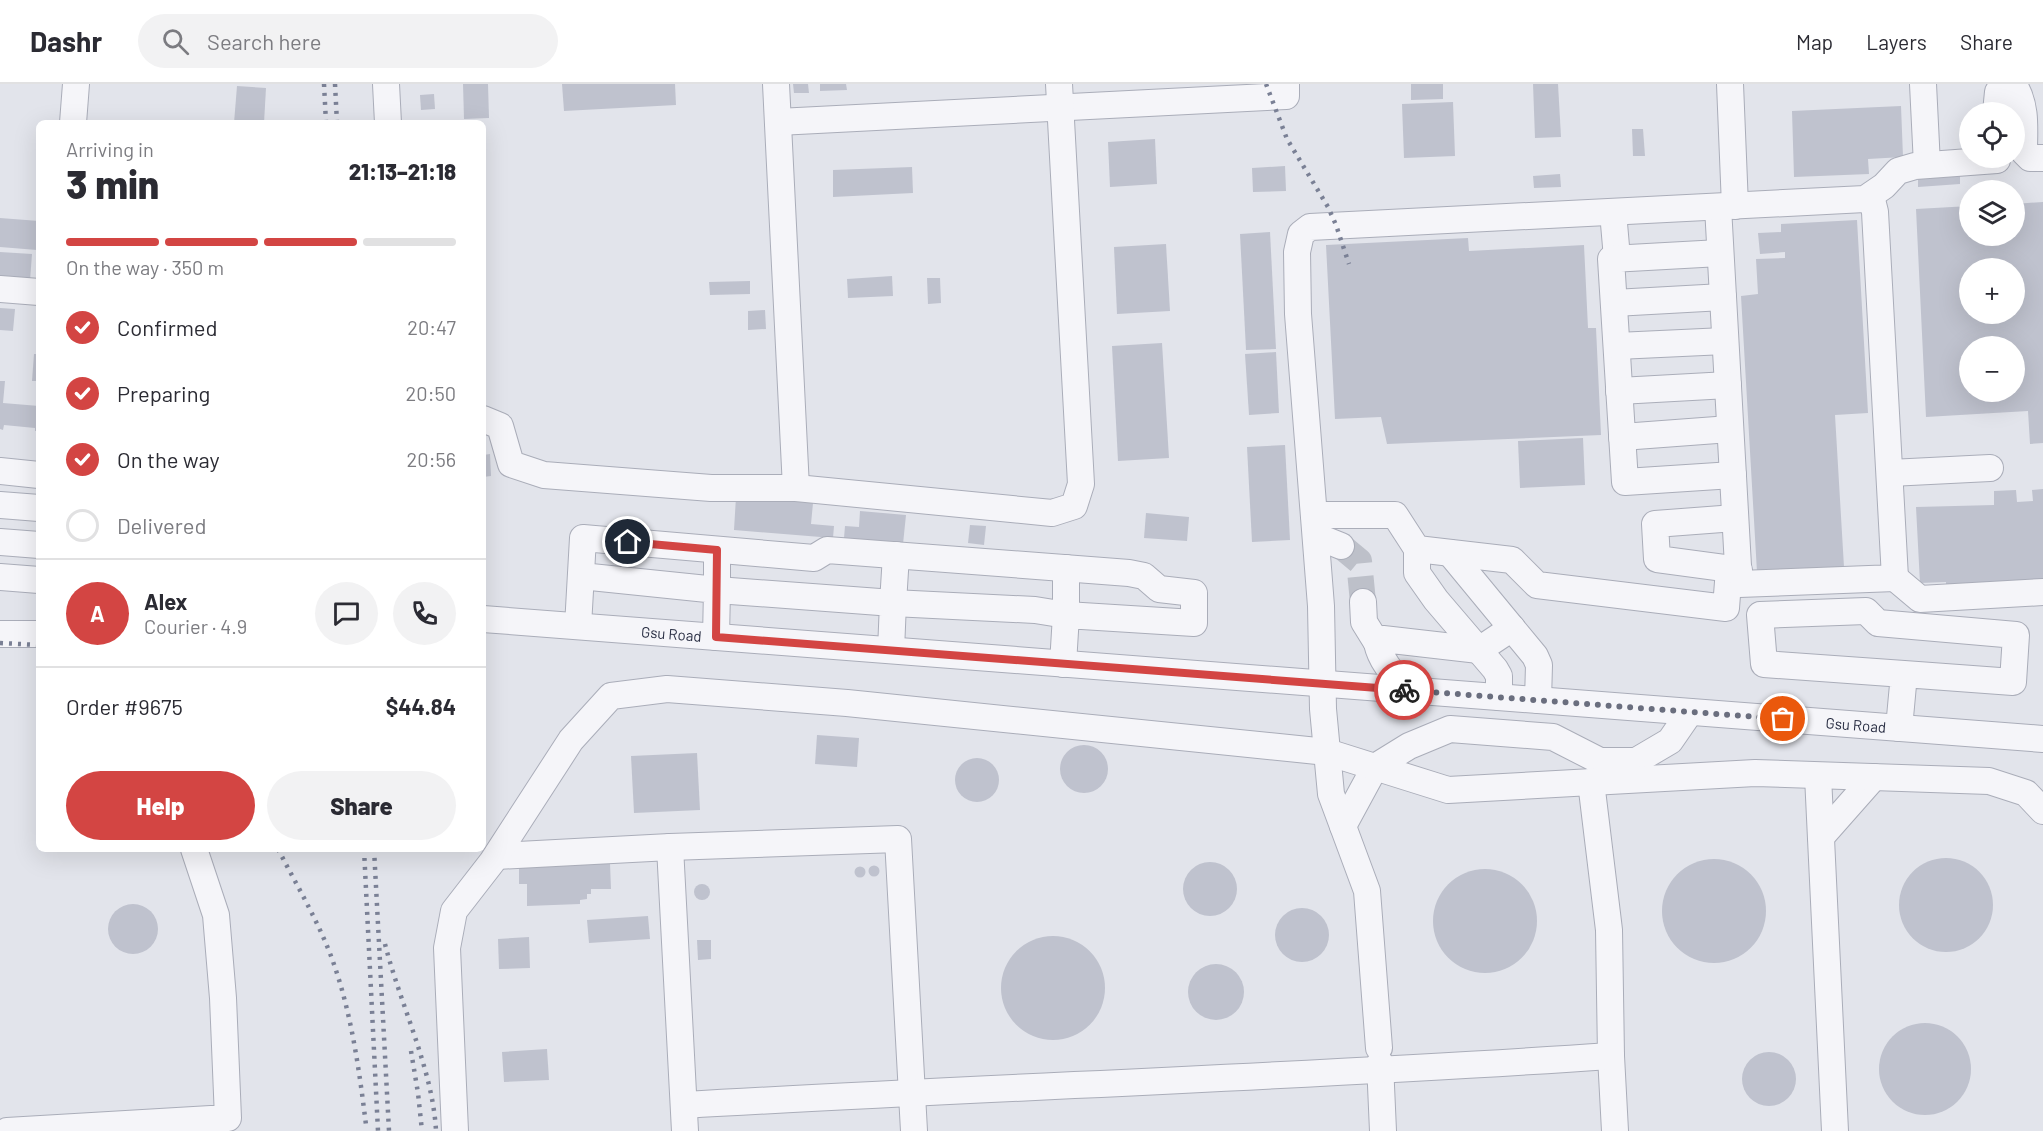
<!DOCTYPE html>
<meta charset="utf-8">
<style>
:root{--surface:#fff;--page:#f2f2f3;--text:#2b2b33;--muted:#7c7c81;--line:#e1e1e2;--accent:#d34543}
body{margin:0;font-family:Barlow,sans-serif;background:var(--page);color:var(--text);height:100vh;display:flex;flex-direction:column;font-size:22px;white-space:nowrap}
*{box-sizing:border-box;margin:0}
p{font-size:20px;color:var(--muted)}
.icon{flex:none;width:33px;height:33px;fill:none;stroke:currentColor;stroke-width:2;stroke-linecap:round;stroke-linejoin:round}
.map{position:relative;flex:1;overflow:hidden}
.side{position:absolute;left:36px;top:36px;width:450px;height:732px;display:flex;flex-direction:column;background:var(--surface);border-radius:9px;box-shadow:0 6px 24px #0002}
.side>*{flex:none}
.controls{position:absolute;left:1959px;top:18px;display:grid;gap:12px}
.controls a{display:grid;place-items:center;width:66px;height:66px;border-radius:50%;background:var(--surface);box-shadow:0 6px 24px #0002;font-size:30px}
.pin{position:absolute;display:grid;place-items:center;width:51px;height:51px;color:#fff;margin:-26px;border:3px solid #fff;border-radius:50%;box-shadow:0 2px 6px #0007}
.courier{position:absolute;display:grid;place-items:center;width:60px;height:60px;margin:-30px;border:4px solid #d34543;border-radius:50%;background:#fff;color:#222;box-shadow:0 2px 8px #0007}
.head em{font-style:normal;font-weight:800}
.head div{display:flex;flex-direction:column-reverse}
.head{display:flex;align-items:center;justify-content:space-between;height:102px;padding:0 30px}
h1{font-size:39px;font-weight:800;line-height:45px}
.bar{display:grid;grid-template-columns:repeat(4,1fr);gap:9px 6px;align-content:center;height:72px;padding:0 30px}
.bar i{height:8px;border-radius:4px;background:var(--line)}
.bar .selected{background:var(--accent)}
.bar p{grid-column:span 4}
.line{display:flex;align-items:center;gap:15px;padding:0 30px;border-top:2px solid var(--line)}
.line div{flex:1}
.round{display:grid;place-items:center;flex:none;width:63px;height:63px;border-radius:32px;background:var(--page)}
ol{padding:0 30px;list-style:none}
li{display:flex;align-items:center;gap:18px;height:66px}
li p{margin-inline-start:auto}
li .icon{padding:6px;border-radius:50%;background:var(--accent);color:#fff;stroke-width:4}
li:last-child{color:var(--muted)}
li i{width:33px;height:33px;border:3px solid var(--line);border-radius:50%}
.cta{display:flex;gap:12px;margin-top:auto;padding:12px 30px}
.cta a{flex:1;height:69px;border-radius:36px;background:var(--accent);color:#fff;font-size:24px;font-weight:800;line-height:69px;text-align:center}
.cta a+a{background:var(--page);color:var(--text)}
header{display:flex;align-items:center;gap:36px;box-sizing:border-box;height:84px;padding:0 30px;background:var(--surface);border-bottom:2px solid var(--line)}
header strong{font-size:28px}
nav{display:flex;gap:33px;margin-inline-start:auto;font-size:21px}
.search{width:420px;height:54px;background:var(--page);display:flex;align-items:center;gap:15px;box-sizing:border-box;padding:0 21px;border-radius:33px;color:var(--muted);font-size:22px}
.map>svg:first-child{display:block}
</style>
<header>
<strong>Dashr</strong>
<div class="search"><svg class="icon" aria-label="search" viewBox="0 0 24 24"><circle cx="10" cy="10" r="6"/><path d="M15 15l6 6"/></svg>Search here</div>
<nav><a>Map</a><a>Layers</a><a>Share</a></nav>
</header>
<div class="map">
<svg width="2043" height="1047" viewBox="0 0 2043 1047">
<rect width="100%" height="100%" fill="#e2e4eb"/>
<!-- building -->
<g fill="#bfc2ce" fill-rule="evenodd">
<path d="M463 0H488L489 34 464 35Z"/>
<path d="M562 0H675L676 21 564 27Z"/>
<path d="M793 0H808L809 9H794Z"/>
<path d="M820 0H846L847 6 820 7Z"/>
<path d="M1411 0H1443V15L1411 16Z"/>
<path d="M1533 0H1558L1561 53 1535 54Z"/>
<path d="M237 2 266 4 264 39H234Z"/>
<path d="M434 10 435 25 421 26 420 11Z"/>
<path d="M1453 18 1455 72 1404 74 1402 20Z"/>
<path d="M1901 22 1903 73 1868 75 1869 90 1794 93 1792 27Z"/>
<path d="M1632 45H1643L1645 72H1633Z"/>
<path d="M1155 55 1157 100 1110 103 1108 58Z"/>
<path d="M1285 82 1286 107 1253 108 1252 84Z"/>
<path d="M912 83 913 109 833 113V86Z"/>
<path d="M1560 90 1561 103 1534 104 1533 92Z"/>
<path d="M1960 91V100L1918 103V94Z"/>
<path d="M2043 118V359L2030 360 2028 327 1926 333 1916 125 1970 122V152H2014V120ZM1970 184H2014V230H1970ZM1970 262H2014V308H1970Z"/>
<path d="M0 134 39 137 37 166 0 163Z"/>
<path d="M1857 136 1868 329 1835 331 1844 483 1757 488 1741 212 1758 210 1756 175 1785 174V168L1760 170 1758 149 1781 148V140Z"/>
<path d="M1270 148 1276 265 1246 266 1240 150Z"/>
<path d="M1468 154 1469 167 1584 161 1588 244H1596L1601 351 1387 360 1381 333 1335 335 1326 161Z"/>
<path d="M1166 160 1170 227 1117 230 1114 163Z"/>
<path d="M0 168 32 170 30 197 0 195Z"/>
<path d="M892 192 893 212 848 214 847 195Z"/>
<path d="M927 194H940L941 219 928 220Z"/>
<path d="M750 197V210L710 211 709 198Z"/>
<path d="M0 224 15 225 13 247 0 246Z"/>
<path d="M765 226 766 245 748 246V227Z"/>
<path d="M1162 259 1169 374 1118 377 1112 262Z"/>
<path d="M1276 268 1279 329 1249 331 1245 270Z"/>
<path d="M34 270H39V297H32Z"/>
<path d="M0 297H5L3 319 39 322V347H35V344L4 341 3 346 0 345Z"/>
<path d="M1583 354 1585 401 1520 404 1518 357Z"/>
<path d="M1285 361 1290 456 1252 458 1247 363Z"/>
<path d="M490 370 491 392 483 393V371Z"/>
<path d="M2043 405V502L1946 506V498L1920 499 1916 423 1994 421V407L2016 406 2017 418 2033 417 2032 406Z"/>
<path d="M736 413 813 419 811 440 834 442 833 454 734 446Z"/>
<path d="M860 427 906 431 903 460 844 454 845 442 859 443Z"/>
<path d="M1146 429 1189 433 1187 457 1144 454Z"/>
<path d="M970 441 986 442 984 461 968 459Z"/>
<path d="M817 651 859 654 857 683 815 680Z"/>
<circle cx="1084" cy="685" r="24"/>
<path d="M697 669 700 726 634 729 631 672Z"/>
<circle cx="977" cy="696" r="22"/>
<circle cx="1946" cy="821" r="47"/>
<circle cx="1714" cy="827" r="52"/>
<circle cx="1210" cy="805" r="27"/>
<path d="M610 779 611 805H591V810H587V815L580 816V820L527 822V800H519V783Z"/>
<circle cx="874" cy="787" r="5.5"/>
<circle cx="860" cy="788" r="5.5"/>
<circle cx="1485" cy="837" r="52"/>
<circle cx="702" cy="808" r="8"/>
<circle cx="133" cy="845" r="25"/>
<circle cx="1302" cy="851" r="27"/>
<path d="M648 832 650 855 589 859 587 836Z"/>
<circle cx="1053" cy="904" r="52"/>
<path d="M529 853 530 884 499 885 498 855Z"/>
<path d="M697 856H711V875L698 876Z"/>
<circle cx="1216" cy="908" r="28"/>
<circle cx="1925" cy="985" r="46"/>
<path d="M547 965 549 996 504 998 502 968Z"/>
<circle cx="1769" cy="995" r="27"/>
</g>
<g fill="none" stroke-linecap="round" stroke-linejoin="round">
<!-- minor-tunnel -->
<path stroke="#bdc0c9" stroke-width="26" stroke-dasharray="26 13" stroke-linecap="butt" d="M1341 462 1359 477 1363 518"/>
<!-- minor casing -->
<g stroke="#aaadb9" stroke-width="28">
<g id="minor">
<path d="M386 0 388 39"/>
<path d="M776 0 796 404"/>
<path d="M1730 0 1735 122"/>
<path d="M1923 0 1927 81"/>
<path d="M1996 28 1998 8 2005 3H2015C2027 23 2024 46 2024 68L2030 74H2043"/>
<path d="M778 38 1286 12V0"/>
<path d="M73 39 76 0"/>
<path d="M1718 123 1739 500 1895 494 1875 128 1871 112"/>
<path d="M1613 128 1617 174"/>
<path d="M1720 169 1611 175 1625 398 1733 391"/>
<path d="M0 205 39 208"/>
<path d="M1614 219 1723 213"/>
<path d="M1617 262 1725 257"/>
<path d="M1619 307 1728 301"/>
<path d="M483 335 500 342 511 380 544 391 711 404H796L1052 429 1074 422 1081 400 1059 0"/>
<path d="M1622 353 1730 345"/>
<path d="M0 387 39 391"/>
<path d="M1890 389 1990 384"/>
<path d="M0 421 39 424"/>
<path d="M1314 431H1395L1417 465 1512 476 1537 501 1726 524 1729 485"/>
<path d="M1735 434 1655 440 1657 475 1739 486"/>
<path d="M1316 452 1341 462"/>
<path d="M0 458 39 461"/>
<path d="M1417 465V489L1436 516 1495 585 1499 592V613"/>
<path d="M717 466V506L893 519 891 566"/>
<path d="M1450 469 1535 572 1539 581 1538 616"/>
<path d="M896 471 893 519 1035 526 1066 531V484"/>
<path d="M581 492 717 506 716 553"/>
<path d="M0 493 39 496"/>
<path d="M1895 494 1920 515 2043 508"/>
<path d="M1363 518 1364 538 1377 559"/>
<path id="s1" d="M483 535 2043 655"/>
<path d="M578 542 583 454 814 474 827 466 1129 489 1144 492 1159 505 1194 509V539L1066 531 1063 580"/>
<path d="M0 550H39"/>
<path d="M1407 606C1395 592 1381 578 1377 559L1383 555 1479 566 1512 544"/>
<path d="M1899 644 1904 590 2013 598 2016 551 1878 539 1866 527 1760 531 1764 580 1904 590"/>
<path d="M1818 692 1835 1047"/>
<path d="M1591 698 1609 846 1611 972 1615 1047"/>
<path d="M1343 742 1375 683 1409 662 1450 645 1553 653 1600 677H1636L1670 657 1690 628"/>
<path d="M1821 753 1874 693"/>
<path d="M670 763 898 755 914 1047"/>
<path d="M497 772 670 763 685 1047"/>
<path d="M1379 964 1367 807 1331 710 1323 625 1321 522 1298 230 1297 168 1301 150 1310 143 1865 115 1884 102 1898 87 1915 82 1997 76V74"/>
<path d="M1380 979 1383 1047"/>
<path d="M684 1021C993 1003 1302 993 1611 972"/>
<path d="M7 1047 228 1034 223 914 216 831 194 765"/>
<path d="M455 1047 447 864 454 827 492 778 571 656 611 612 667 605 847 619 1327 668 1448 706 1755 689 1989 697 2026 709 2043 727"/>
</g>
</g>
<!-- minor -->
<use href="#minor" stroke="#f5f5f9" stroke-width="26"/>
<!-- rail -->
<g stroke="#7a8095" stroke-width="4.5" stroke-dasharray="3 6" stroke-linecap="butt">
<path d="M324 0 326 39"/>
<path d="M335 0 337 39"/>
<path d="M1266 0 1287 55 1328 123 1336 141 1349 180"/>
<path d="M0 559 39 561"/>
<path d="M278 765C296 800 317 835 331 872 351 926 359 984 366 1041"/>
<path d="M364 765 378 1047"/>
<path d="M374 765 389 1047"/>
<path d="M385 860C400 920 433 986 436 1047"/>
<path d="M411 967 418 1009 422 1047"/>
</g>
</g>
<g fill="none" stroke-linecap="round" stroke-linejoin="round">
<!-- done -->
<path stroke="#6a6e7e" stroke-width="6" stroke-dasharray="0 10.8" d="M1404 606 1783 635"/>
<!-- route -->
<path stroke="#d34543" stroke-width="8" d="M628 458 717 466 716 553 1404 606"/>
</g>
<g text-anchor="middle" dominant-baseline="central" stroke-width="4.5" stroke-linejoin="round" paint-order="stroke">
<!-- street labels -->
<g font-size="15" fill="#292e43" stroke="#f1f3f8">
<text stroke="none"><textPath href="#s1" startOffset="189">Gsu Road</textPath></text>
<text stroke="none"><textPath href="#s1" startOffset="1377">Gsu Road</textPath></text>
</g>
</g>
</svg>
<div class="controls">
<a><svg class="icon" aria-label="locate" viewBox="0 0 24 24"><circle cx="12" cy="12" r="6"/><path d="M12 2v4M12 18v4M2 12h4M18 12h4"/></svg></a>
<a><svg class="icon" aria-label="layers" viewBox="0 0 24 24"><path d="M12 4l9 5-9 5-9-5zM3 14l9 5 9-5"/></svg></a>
<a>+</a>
<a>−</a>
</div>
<div class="pin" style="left:1783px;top:635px;background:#ea580c"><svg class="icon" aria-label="bag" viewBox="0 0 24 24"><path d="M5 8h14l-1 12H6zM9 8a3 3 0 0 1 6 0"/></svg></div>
<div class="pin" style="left:628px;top:458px;background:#1f2937"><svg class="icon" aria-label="home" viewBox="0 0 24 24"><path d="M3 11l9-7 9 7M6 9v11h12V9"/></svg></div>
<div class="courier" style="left:1404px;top:606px"><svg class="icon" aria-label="bike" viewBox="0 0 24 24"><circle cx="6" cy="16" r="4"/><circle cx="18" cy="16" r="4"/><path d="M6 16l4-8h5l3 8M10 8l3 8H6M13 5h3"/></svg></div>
<section class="side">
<div class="head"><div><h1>3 min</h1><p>Arriving in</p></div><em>21:13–21:18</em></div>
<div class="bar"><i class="selected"></i><i class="selected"></i><i class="selected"></i><i></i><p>On the way · 350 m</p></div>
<ol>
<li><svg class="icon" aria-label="check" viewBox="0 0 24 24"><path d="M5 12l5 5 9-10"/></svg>Confirmed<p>20:47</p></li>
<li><svg class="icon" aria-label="check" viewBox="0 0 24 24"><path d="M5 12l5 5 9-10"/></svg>Preparing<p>20:50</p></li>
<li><svg class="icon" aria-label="check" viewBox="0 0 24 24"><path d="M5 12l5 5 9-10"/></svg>On the way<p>20:56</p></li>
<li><i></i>Delivered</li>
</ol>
<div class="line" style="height:108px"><b class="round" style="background:var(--accent);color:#fff">A</b><div><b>Alex</b><p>Courier · 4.9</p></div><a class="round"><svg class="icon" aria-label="chat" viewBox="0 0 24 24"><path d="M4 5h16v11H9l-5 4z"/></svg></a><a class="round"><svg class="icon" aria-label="phone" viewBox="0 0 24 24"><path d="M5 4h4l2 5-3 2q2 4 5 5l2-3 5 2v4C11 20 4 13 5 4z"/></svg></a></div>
<div class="line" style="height:78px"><div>Order #9675</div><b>$44.84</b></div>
<div class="cta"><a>Help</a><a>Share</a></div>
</section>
</div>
